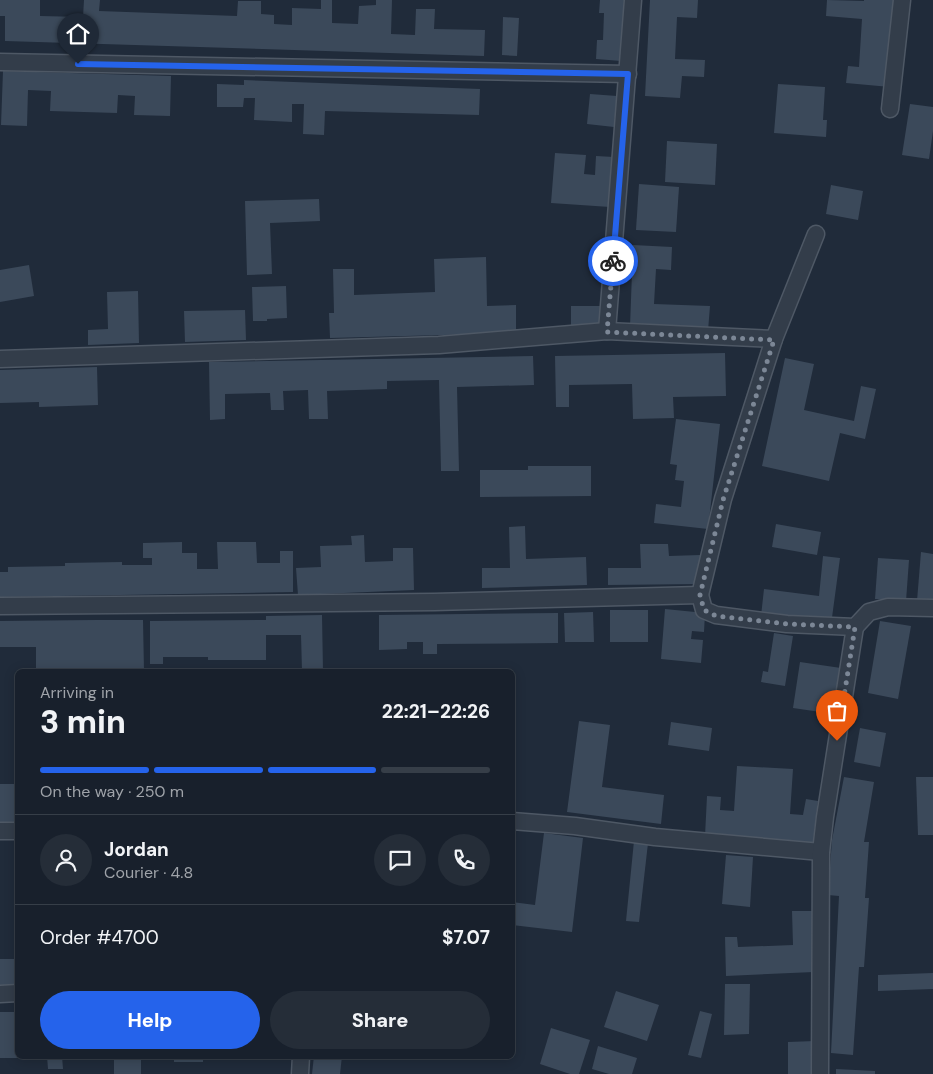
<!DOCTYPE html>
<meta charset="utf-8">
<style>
:root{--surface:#18202c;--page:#252d38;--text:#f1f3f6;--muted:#9fa3a9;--line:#363e48;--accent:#2563eb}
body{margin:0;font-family:"DM Sans",sans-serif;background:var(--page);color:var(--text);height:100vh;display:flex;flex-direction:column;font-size:19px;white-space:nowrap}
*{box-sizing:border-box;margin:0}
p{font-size:16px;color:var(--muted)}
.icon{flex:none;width:28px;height:28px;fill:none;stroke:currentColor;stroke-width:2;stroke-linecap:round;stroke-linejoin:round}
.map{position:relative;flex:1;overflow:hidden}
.sheet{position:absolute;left:15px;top:669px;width:500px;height:390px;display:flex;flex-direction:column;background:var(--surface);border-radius:8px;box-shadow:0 2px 12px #0003,0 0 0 1px var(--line)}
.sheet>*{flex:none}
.pin{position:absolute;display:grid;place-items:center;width:42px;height:42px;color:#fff;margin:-51px -21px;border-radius:50% 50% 50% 0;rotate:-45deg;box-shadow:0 0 5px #0007}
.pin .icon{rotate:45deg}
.courier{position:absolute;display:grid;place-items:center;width:50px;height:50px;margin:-25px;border:4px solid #2563eb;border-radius:50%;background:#fff;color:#222;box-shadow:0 1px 6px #0007}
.summary em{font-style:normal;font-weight:800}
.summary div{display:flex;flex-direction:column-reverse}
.summary{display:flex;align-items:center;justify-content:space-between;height:85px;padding:0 25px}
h1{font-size:32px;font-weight:800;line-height:38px}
.bar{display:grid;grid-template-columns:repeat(4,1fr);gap:8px 5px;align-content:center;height:60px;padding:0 25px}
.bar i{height:6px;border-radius:4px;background:var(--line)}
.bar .current{background:var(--accent)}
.bar p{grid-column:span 4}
.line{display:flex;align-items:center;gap:12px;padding:0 25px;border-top:1px solid var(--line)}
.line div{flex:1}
.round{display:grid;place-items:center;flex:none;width:52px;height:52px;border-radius:26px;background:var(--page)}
.button{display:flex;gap:10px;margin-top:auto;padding:10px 25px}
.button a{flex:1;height:58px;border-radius:30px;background:var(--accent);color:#fff;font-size:20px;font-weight:800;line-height:58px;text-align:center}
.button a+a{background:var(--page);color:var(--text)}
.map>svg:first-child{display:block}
</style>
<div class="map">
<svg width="933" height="1074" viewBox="0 0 933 1074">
<rect width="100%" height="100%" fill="#202b3a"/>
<!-- building -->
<g fill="#3b495a">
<path d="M0 0H40V16L83 17 84 0H100L99 11 237 16 238 1H261V14L274 15V24L292 25V8L321 9V0H332V23L358 24 359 6 376 5V0H392L391 34 415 35 416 9H435L434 29 485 30 484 56 5 41V16H0Z"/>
<path d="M600 0H624L621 61 596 59 597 40H603L604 13H599Z"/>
<path d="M650 0H698L697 18 677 17 675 59 705 60 704 77 682 76 680 98 645 96Z"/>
<path d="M827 0 864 1V0H896L890 87 846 83 848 66 859 67 862 19 826 16Z"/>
<path d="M503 17 519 18 517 56 502 55Z"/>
<path d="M3 71 171 76 170 116 134 115 135 96 118 95 117 113 50 111 51 91 28 90 27 126 1 125Z"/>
<path d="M244 80 480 89 479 115 325 111 324 135 303 134 304 104H292V122L254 120 255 98H244L243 107H217V84L244 85Z"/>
<path d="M778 84 825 87 823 120H827L826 137 774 133Z"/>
<path d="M590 94 617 96 614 127 587 124Z"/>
<path d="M910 104 933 107V131L929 159 902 155Z"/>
<path d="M667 141 717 144 715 185 665 182Z"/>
<path d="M555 153 586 155 584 174 595 175 596 156 614 157 610 207 551 203Z"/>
<path d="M639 184 679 187 676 232 636 230Z"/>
<path d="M831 185 863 191 858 220 826 214Z"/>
<path d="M319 199 320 221 270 223 272 274 247 275 245 201Z"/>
<path d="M633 245 672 247 671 270 656 269 654 304 710 306 708 331 630 327Z"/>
<path d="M486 257 487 306 516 305V333L330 338 329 313H334L333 269H354V295L435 292 434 259Z"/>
<path d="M29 265 34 296 0 302V270Z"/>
<path d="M286 286 287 318 267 319V321H253L252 287Z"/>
<path d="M138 291 139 343 88 345V330L108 329 107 292Z"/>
<rect x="571" y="306" width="31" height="23"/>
<path d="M245 310 246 340 185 342 184 311Z"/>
<path d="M725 353 726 396 673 397 674 418 633 419 632 384 569 385V407H556L555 356Z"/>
<path d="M533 356 534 385 457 387 459 471H441L439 380 387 381V389L327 391 328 419H309L308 390 283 391 284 410H271L270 393 225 394V419L210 420 209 362Z"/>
<path d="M785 358 814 364 804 410 854 421 861 386 876 389 865 439 840 433 829 481 762 466Z"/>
<path d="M97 367 98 405 39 407V402L0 403V370Z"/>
<path d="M676 419 720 424 708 529 654 523 656 504 681 507 684 481 675 480 677 465 670 464Z"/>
<path d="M528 466H591V496L480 497V470H528Z"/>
<path d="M776 524 821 532 817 555 772 547Z"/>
<path d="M525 526 526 559 586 557 587 585 482 588V568H510L509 527Z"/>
<path d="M364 535 365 562 393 561V548H413L414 590 298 595 296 568 321 567 320 546 352 545 351 536Z"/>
<path d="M182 542V553H197V569H218L217 542H256L257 563H280V551H293V592L0 597V572H8V567L65 566V563L122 562V565H152V558H143V543Z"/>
<path d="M640 544H668L669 556 700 555V584L608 585V568H641Z"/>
<path d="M921 552 933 554V602L917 601Z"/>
<path d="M823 556 840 558 831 625 761 616 764 589 819 596Z"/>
<path d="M878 558 909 560 906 601 875 599Z"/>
<path d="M665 609 705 613 704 632 692 631 691 639 703 640 701 663 661 659Z"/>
<rect x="610" y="610" width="38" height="32"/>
<path d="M593 612 594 642H565L564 613Z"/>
<path d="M558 613V643L437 644V654H423V642H407V649L379 650V615Z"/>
<path d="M322 615 323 671H302L301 635H266V660H208V657H163V664H150V621L266 620V616Z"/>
<path d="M95 620H143L144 671H36V647H0V621Z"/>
<path d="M880 621 911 626 898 699 868 693Z"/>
<path d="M774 633 793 636 785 686 761 682 763 671 768 672Z"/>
<path d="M800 662 841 668 834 714 793 708Z"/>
<path d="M579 721 610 725 602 787 664 795 661 824 567 812Z"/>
<path d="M671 722 712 728 709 751 668 745Z"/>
<path d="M860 728 886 733 880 767 854 762Z"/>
<path d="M737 766 793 769 790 814 803 815 806 799 818 801 813 843 705 836 707 796 721 797 720 810 734 811Z"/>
<path d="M844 777 874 782 864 842H869L865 898H869L864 967H859L853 1055 831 1053 839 896 828 895 832 840Z"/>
<path d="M916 777H933V835H918Z"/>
<path d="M0 784H14V805H18V823H0Z"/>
<path d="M544 833 583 838 572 932 512 925V902L535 905Z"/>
<path d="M634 841 648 843 639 922 626 921Z"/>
<path d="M726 855 753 857 750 907 722 904Z"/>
<path d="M792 911H812L814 972 726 976 725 937H737L738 947 793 945Z"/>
<path d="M0 959H18V986L0 987Z"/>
<path d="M933 973V989L878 991V975Z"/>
<path d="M725 984H750L749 1034 724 1035Z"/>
<path d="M616 991 659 1005 647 1041 604 1027Z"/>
<path d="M700 1011 712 1014 701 1058 688 1055Z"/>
<rect x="0" y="1012" width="18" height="46"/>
<path d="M551 1028 590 1040 579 1074H570L540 1064Z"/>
<path d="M815 1041 816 1074H788V1042Z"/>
<path d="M598 1046 637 1058 632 1074H609L592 1069Z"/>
<path d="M47 1056H62L63 1069H48Z"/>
<rect x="114" y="1056" width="27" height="18"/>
<rect x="174" y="1056" width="29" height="6"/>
<path d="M314 1056H342L340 1074H312Z"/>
<path d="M836 1069 875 1071V1074H836Z"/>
</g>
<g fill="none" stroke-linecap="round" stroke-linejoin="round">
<!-- street casing -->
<g stroke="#4e5865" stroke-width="19">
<g id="street">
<path d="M0 62 628 74"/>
<path d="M890 109 902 0"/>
<path d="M607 331 633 0"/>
<path d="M0 359 439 345 607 331 774 339"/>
<path d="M700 595 723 499 774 339 816 234"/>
<path d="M0 606 434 602 700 595 704 610 716 615 787 624 855 627 869 612 888 607 933 608"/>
<path d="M512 821 575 826 655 837 821 852"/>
<path d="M0 831H18"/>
<path d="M0 994 18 993"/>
<path d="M300 1074 301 1056"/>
<path d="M820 1074 821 852 825 817 855 627"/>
</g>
</g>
<!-- street -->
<use href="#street" stroke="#333d4a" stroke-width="16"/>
</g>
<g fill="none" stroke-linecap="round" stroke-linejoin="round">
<!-- done -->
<path stroke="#7c8796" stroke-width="5" stroke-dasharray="0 9" d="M613 261 607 332 774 340 723 500 700 595 704 610 716 616 787 624 855 627 837 741"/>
<!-- route -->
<path stroke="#2563eb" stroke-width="6" d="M78 64 628 74 613 261"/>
</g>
</svg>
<div class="pin" style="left:837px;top:741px;background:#ea580c"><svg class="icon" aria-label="bag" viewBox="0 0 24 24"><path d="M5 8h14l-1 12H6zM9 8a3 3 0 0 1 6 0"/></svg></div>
<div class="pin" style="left:78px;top:64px;background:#1f2937"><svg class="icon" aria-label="home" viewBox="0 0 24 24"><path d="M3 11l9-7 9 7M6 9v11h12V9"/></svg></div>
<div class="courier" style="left:613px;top:261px"><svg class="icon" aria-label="bike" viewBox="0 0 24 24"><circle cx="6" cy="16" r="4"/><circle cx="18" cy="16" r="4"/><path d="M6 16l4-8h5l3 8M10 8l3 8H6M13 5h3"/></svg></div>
<section class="sheet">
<div class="summary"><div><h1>3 min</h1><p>Arriving in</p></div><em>22:21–22:26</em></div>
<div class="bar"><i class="current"></i><i class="current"></i><i class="current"></i><i></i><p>On the way · 250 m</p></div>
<div class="line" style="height:90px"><a class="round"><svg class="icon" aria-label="person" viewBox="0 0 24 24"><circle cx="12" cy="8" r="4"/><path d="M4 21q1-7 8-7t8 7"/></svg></a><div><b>Jordan</b><p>Courier · 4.8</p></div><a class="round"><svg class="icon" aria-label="chat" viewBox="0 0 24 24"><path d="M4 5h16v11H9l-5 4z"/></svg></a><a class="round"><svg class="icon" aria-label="phone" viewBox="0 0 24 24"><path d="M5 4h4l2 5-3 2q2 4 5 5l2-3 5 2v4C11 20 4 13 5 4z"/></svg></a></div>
<div class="line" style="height:65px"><div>Order #4700</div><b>$7.07</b></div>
<div class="button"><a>Help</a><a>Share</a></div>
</section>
</div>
